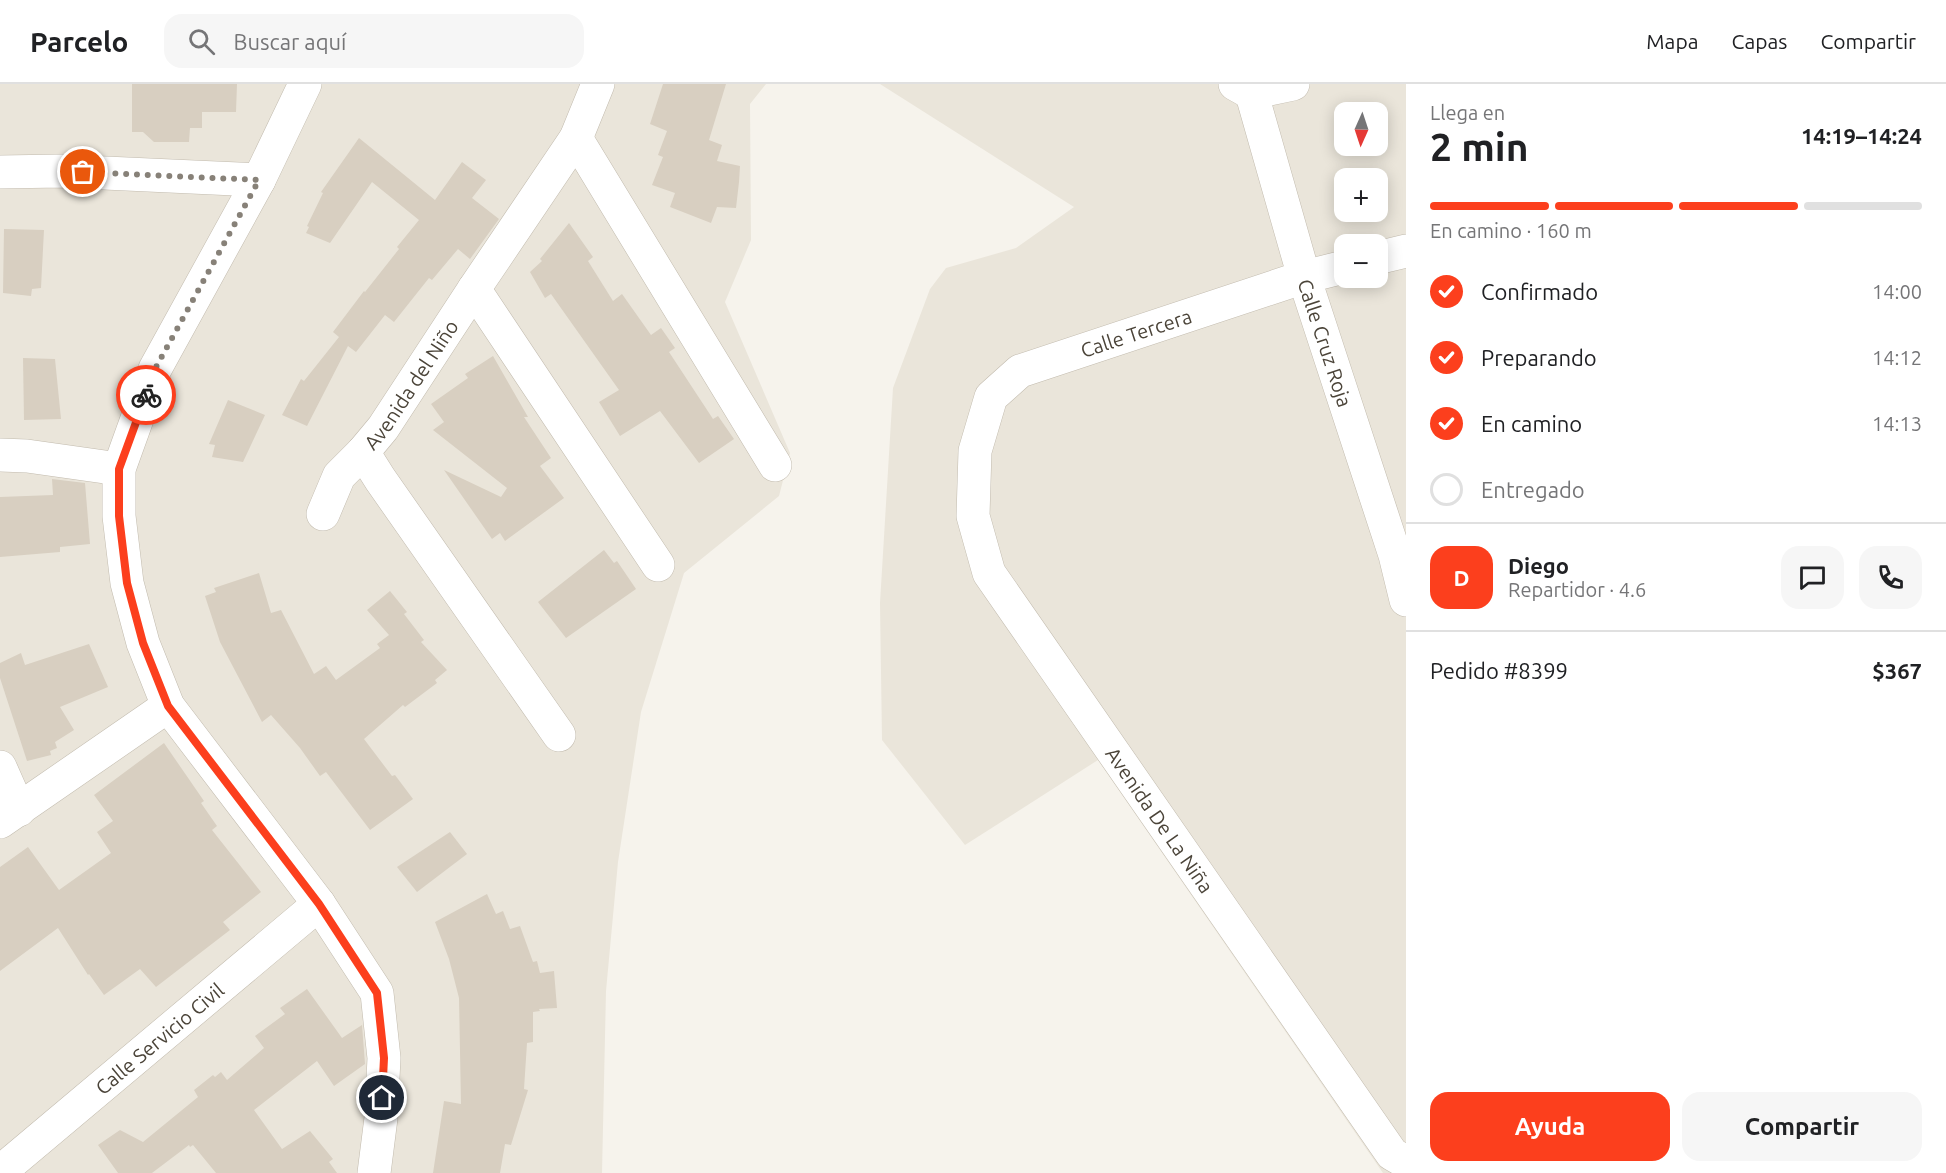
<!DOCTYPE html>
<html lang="es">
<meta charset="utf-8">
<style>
:root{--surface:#fff;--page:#f6f6f6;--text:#202124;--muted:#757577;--line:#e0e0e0;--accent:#fc3f1d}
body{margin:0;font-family:Ubuntu,sans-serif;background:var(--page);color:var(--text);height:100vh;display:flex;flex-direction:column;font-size:22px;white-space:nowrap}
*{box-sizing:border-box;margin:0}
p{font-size:20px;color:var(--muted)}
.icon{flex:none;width:33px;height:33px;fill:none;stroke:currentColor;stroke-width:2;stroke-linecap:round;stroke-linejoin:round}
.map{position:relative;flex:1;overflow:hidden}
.sheet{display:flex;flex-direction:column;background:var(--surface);width:540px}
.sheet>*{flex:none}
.needle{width:39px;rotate:183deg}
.tools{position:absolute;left:1334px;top:18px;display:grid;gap:12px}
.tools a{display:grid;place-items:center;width:54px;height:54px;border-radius:12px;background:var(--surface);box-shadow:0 3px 15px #0003;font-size:30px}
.pin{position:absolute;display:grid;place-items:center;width:51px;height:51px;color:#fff;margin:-26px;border:3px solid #fff;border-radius:50%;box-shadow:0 2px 6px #0007}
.courier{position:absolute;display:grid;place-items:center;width:60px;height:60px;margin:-30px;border:4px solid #fc3f1d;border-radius:50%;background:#fff;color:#222;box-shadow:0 2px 8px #0007}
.headline em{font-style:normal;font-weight:700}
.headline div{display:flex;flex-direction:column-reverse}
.headline{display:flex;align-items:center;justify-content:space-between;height:102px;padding:0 24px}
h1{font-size:39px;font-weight:700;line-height:45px}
.bar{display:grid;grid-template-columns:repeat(4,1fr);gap:9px 6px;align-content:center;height:72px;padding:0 24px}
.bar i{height:8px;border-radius:4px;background:var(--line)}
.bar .active{background:var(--accent)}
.bar p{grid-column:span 4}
.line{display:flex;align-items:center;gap:15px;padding:0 24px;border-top:2px solid var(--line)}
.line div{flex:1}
.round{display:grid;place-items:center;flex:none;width:63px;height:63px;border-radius:18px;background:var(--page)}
ol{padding:0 24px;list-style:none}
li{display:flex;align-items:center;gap:18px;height:66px}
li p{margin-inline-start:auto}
li .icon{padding:6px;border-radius:50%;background:var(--accent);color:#fff;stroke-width:4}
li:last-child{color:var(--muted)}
li i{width:33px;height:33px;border:3px solid var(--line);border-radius:50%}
.cta{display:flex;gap:12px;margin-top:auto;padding:12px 24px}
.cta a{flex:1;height:69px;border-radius:18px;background:var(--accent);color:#fff;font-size:24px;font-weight:700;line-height:69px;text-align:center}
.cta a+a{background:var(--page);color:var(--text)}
header{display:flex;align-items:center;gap:36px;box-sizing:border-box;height:84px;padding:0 30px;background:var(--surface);border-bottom:2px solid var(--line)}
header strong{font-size:28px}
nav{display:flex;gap:33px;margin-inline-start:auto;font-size:21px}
.search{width:420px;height:54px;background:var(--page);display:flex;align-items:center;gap:15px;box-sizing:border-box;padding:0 21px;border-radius:18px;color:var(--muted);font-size:22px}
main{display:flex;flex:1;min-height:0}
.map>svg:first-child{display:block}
</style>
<header>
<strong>Parcelo</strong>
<div class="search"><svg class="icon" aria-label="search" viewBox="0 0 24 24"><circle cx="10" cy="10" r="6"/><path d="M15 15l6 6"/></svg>Buscar aquí</div>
<nav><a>Mapa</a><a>Capas</a><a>Compartir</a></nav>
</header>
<main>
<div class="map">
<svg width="1406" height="1089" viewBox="0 0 1406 1089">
<rect width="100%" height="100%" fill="#f6f3ec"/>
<!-- residential -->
<g fill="#eae5da" fill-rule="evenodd">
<path d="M0 0H766L750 20 751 156 725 218 790 369 779 412 684 489 641 628 618 778 606 907 602 1089H0Z"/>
<path d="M880 0H1406V1089H1383L1098 676 965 761 882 656 880 519 893 304 930 205 946 184 1016 164 1074 123ZM1344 28H1377V62H1344ZM1344 94H1377V128H1344ZM1344 160H1377V194H1344Z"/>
</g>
<!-- building -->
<g fill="#d8cfc1">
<path d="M132 0H237L236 28H202V44H190L189 58H154L143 48H132Z"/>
<path d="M663 0H726L709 56 722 61 717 77 740 82 739 98 736 124 717 123 711 139 670 123 675 109 652 101 663 73 658 71 667 47 650 40Z"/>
<path d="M359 54 435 116 462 78 486 96 472 114 499 135 470 175 458 165 432 196 429 194 394 238 385 231 356 268 348 262 307 342 282 331 301 295 304 297 339 253 333 248 364 207 365 208 399 165 397 163 419 136 372 98 330 159 306 149 309 143 307 142 323 109 321 108Z"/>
<path d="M569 139 593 173 588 177 613 217 622 210 651 251 661 244 675 264 669 268 713 335 718 332 734 355 699 379 660 327 620 352 599 318 619 306 551 210 545 214 530 188 542 177 540 175Z"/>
<path d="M4 145 44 146 41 204 32 205 31 212 3 209Z"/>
<path d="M493 272 528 333H524L551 374 540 382 564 414 505 457 500 449 492 455 444 386 501 413 507 404 433 346 444 338 431 320 468 294 465 290Z"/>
<path d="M23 274 55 275 61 335 24 336Z"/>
<path d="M228 316 265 331 243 378 212 373 215 361 209 360Z"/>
<path d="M52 395 85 399 90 460 60 463V468L0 473V413L53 411Z"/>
<path d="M604 466 614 479 617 477 636 505 566 554 538 518Z"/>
<path d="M259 489 271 529 281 526 314 590 326 582 336 596 380 564 377 560 389 551 367 526 390 507 407 528 404 530 424 556 421 558 447 586 435 596 437 599 405 623 403 621 364 655 392 692 395 691 413 715 370 746 326 688 320 692 300 664 271 631 262 638 220 558 205 512 216 508 214 504Z"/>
<path d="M89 560 108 603 60 623 74 646 55 658 57 664 50 667 51 671 27 677 0 594V579L21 569 25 581Z"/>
<path d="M164 659 204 717 201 719 217 742 212 746 261 808 223 838 230 846 156 903 140 885 104 911 89 890 88 891 58 844 0 887V783L28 763 59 806 111 769 97 748 113 737 94 711Z"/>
<path d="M450 748 467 770 417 808 397 783Z"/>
<path d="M487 810 496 830 503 827 510 845 520 842 533 878 537 877 540 889 554 887 557 924 539 925 540 927 533 928V958L527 959 524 1005 528 1006 511 1061 505 1060 500 1089H433L444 1017 461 1020 459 914 449 875 435 838Z"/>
<path d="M307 905 342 954 362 941 365 980 334 1002 317 977 254 1026 282 1065 310 1047 333 1075 329 1078 337 1089H216L193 1061 190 1063 189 1061 152 1089H118L98 1061 120 1046 143 1058 198 1013 194 1006 213 991 215 993 221 988 227 996 264 964 255 952 285 930 280 924Z"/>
</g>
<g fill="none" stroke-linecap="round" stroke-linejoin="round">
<!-- minor casing -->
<g stroke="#c2bbae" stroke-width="34">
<g id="minor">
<path d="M305 0 259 96 155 285 119 385V432L127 499 143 559 168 622 319 820 377 909 384 974 381 1034 374 1089"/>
<path d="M1235 0 1251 9 1293 0"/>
<path id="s1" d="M1249 0 1304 193 1395 471 1406 516"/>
<path d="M576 54 775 381"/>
<path d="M0 88 61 87 259 96"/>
<path d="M1377 174 1406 167"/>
<path id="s2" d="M1344 183 1304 193 1020 287 991 313 975 367 973 432 989 489 1392 1070 1406 1078"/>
<path d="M474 205 658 481"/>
<path d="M363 368 380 395 559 651"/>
<path d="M0 371 27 372 119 385"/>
<path id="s3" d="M323 430 339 392 363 368 383 344 474 205 576 54 598 0"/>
<path d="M0 683 19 726"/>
<path d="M0 738 168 622"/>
<path id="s4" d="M0 1088 319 820"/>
</g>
</g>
<!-- minor -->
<use href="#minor" stroke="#fff" stroke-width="33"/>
</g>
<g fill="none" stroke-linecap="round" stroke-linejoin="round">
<!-- done -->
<path stroke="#878178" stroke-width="6" stroke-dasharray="0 10.8" d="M83 88 259 96 155 285 146 311"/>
<!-- route -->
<path stroke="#fc3f1d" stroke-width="8" d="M146 311 119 385V432L127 499 143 559 168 622 319 820 377 909 384 974 382 1014"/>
</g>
<g text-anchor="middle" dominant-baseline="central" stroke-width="6" stroke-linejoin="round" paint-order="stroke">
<!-- street labels -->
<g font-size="20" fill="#4b4439" stroke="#fff">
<text transform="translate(1136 249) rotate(-18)">Calle Tercera</text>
<text stroke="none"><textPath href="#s1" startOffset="270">Calle Cruz Roja</textPath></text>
<text stroke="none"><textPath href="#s3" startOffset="158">Avenida del Niño</textPath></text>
<text stroke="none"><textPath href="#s2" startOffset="860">Avenida De La Niña</textPath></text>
<text stroke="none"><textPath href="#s4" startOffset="208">Calle Servicio Civil</textPath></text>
</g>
</g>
</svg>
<div class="tools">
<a><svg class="needle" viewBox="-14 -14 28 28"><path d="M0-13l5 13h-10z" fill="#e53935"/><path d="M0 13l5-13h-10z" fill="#757577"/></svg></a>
<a>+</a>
<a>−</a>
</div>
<div class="pin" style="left:83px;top:88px;background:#ea580c"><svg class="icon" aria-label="bag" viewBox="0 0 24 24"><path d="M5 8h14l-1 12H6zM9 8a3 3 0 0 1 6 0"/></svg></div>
<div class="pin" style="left:382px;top:1014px;background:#1f2937"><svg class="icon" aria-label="home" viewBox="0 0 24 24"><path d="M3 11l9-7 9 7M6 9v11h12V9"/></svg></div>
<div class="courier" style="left:146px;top:311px"><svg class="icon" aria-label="bike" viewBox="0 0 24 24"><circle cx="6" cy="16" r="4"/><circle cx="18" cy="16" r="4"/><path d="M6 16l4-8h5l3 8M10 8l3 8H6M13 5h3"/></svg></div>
</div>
<section class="sheet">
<div class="headline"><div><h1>2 min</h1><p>Llega en</p></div><em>14:19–14:24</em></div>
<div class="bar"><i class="active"></i><i class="active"></i><i class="active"></i><i></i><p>En camino · 160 m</p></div>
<ol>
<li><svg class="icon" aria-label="check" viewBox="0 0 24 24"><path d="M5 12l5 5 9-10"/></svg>Confirmado<p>14:00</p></li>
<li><svg class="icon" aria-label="check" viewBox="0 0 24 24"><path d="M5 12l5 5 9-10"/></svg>Preparando<p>14:12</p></li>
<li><svg class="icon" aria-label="check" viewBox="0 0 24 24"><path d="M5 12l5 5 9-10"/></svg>En camino<p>14:13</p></li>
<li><i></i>Entregado</li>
</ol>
<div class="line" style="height:108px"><b class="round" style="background:var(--accent);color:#fff">D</b><div><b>Diego</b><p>Repartidor · 4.6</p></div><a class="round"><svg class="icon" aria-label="chat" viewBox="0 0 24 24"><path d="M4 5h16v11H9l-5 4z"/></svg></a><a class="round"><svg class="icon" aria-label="phone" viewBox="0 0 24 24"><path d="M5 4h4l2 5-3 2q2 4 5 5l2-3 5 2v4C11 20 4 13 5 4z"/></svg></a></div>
<div class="line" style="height:78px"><div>Pedido #8399</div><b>$367</b></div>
<div class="cta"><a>Ayuda</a><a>Compartir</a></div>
</section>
</main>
